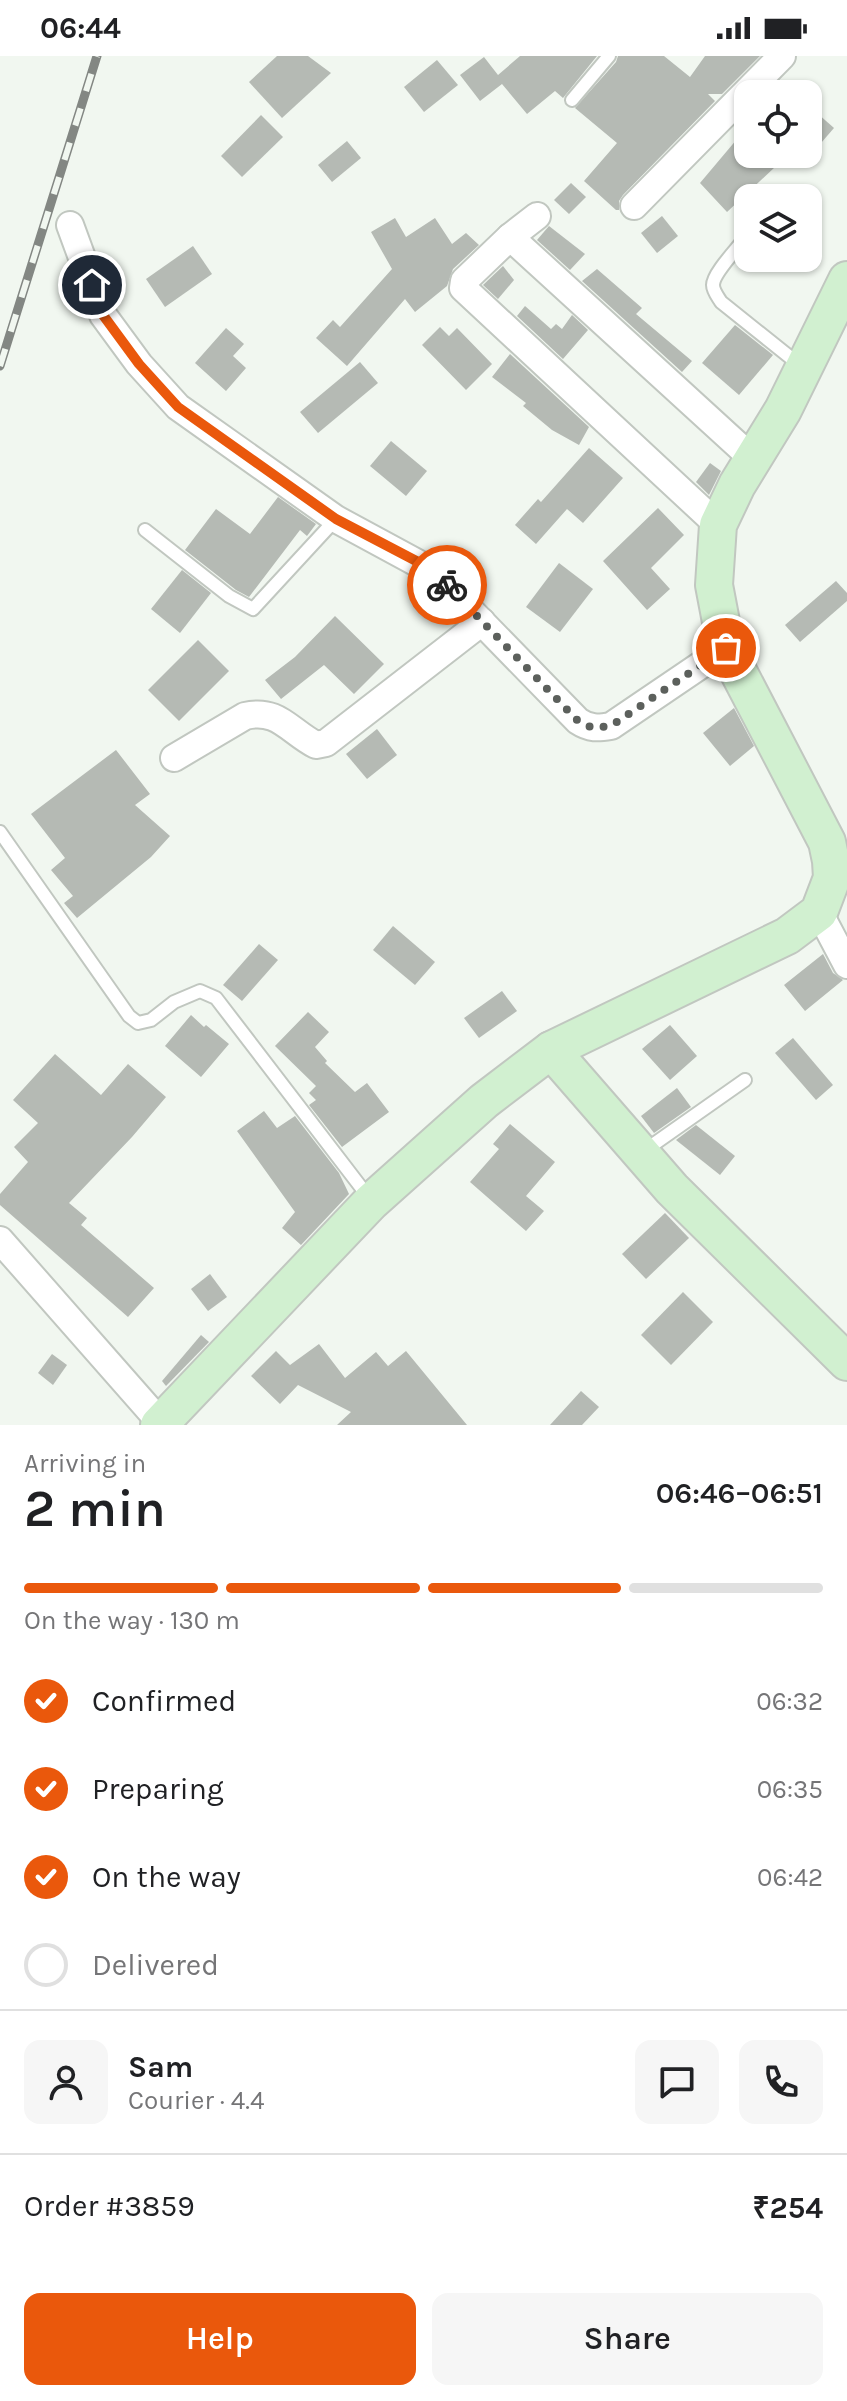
<!DOCTYPE html>
<meta charset="utf-8">
<style>
:root{--surface:#fff;--page:#f6f6f6;--text:#202124;--muted:#757577;--line:#e0e0e0;--accent:#ea580c}
body{margin:0;font-family:Karla,sans-serif;background:var(--page);color:var(--text);height:100vh;display:flex;flex-direction:column;font-size:30px;white-space:nowrap}
*{box-sizing:border-box;margin:0}
p{font-size:26px;color:var(--muted)}
.icon{flex:none;width:44px;height:44px;fill:none;stroke:currentColor;stroke-width:2;stroke-linecap:round;stroke-linejoin:round}
.map{position:relative;height:1369px;overflow:hidden}
.drawer{display:flex;flex-direction:column;background:var(--surface);flex:1}
.drawer>*{flex:none}
.tools{position:absolute;left:734px;top:24px;display:grid;gap:16px}
.tools a{display:grid;place-items:center;width:88px;height:88px;border-radius:16px;background:var(--surface);box-shadow:0 2px 6px #0004;font-size:40px}
.pin{position:absolute;display:grid;place-items:center;width:68px;height:68px;color:#fff;margin:-34px;border:4px solid #fff;border-radius:50%;box-shadow:0 2px 8px #0007}
.courier{position:absolute;display:grid;place-items:center;width:80px;height:80px;margin:-40px;border:6px solid #ea580c;border-radius:50%;background:#fff;color:#222;box-shadow:0 2px 10px #0007}
.overview em{font-style:normal;font-weight:600}
.overview div{display:flex;flex-direction:column-reverse}
.overview{display:flex;align-items:center;justify-content:space-between;height:136px;padding:0 24px}
h1{font-size:52px;font-weight:600;line-height:60px}
.bar{display:grid;grid-template-columns:repeat(4,1fr);gap:12px 8px;align-content:center;height:96px;padding:0 24px}
.bar i{height:10px;border-radius:6px;background:var(--line)}
.bar .current{background:var(--accent)}
.bar p{grid-column:span 4}
.line{display:flex;align-items:center;gap:20px;padding:0 24px;border-top:2px solid var(--line)}
.line div{flex:1}
.round{display:grid;place-items:center;flex:none;width:84px;height:84px;border-radius:16px;background:var(--page)}
ol{padding:0 24px;list-style:none}
li{display:flex;align-items:center;gap:24px;height:88px}
li p{margin-inline-start:auto}
li .icon{padding:8px;border-radius:50%;background:var(--accent);color:#fff;stroke-width:4}
li:last-child{color:var(--muted)}
li i{width:44px;height:44px;border:4px solid var(--line);border-radius:50%}
.primary-button{display:flex;gap:16px;margin-top:auto;padding:16px 24px}
.primary-button a{flex:1;height:92px;border-radius:16px;background:var(--accent);color:#fff;font-size:32px;font-weight:600;line-height:92px;text-align:center}
.primary-button a+a{background:var(--page);color:var(--text)}
.status{display:flex;justify-content:space-between;align-items:center;height:56px;padding:0 40px;background:var(--surface);direction:ltr}
.status svg{height:22px;fill:currentColor}
.map>svg:first-child{display:block}
</style>
<div class="status"><b>06:44</b><svg viewBox="0 0 49 12"><path d="M0 12V9h3v3zM5 12V6h3v6zM10 12V3h3v9zM15 12V0h3v12zM26 1h20v11H26zM47 4h2v5h-2z"/></svg></div>
<div class="map">
<svg width="847" height="1369" viewBox="0 0 847 1369">
<rect width="100%" height="100%" fill="#f1f7f0"/>
<!-- building -->
<g fill="#b5bab4">
<path d="M277 0H308L331 17 282 62 249 26Z"/>
<path d="M520 0H597L563 42 555 35 527 58 502 28 480 45 460 19 484 1 498 19Z"/>
<path d="M618 0H664L690 21 705 0H760L722 38H708L715 45 623 139 619 145V154H616L584 125 617 87 575 52 616 6Z"/>
<path d="M437 4 458 29 424 56 404 31Z"/>
<path d="M808 49 834 72 808 102Z"/>
<path d="M261 59 283 81 242 121 221 100Z"/>
<path d="M748 70V98H763L775 111 727 156 700 127Z"/>
<path d="M347 85 361 102 332 126 318 109Z"/>
<path d="M571 127 586 141 569 158 554 144Z"/>
<path d="M662 160 678 180 657 197 641 177Z"/>
<path d="M395 162 406 181 435 162 452 188 466 177 479 189 453 213 447 230 415 256 405 243 347 310 316 282 333 264 340 271 392 213 371 176Z"/>
<path d="M549 170 585 198 570 214 537 184Z"/>
<path d="M193 190 212 218 165 251 146 223Z"/>
<path d="M503 210 514 224 498 243 483 229Z"/>
<path d="M597 213 642 252 636 258 692 305 682 316 582 225Z"/>
<path d="M525 250 551 273 556 268 562 273 572 259 588 274 563 303 517 260Z"/>
<path d="M735 269 773 299 739 339 702 307Z"/>
<path d="M440 271 449 280 457 272 492 308 466 334 422 289Z"/>
<path d="M226 272 244 288 233 300 246 312 226 335 195 307Z"/>
<path d="M510 298 589 371 579 389 552 374 523 350 526 347 492 321Z"/>
<path d="M360 306 378 327 318 377 300 356Z"/>
<path d="M391 385 427 415 406 440 370 410Z"/>
<path d="M589 392 623 422 583 467 567 453 536 488 515 469 538 443 541 446Z"/>
<path d="M710 407 721 415 709 439 696 426Z"/>
<path d="M278 441 316 468 307 480 300 474 249 541 236 534 185 494 216 453 250 478Z"/>
<path d="M658 452 684 479 651 512 670 533 647 554 603 505Z"/>
<path d="M559 507 593 533 560 576 526 551Z"/>
<path d="M182 514 211 537 180 577 151 553Z"/>
<path d="M836 525 847 537V545L800 586 785 569Z"/>
<path d="M335 560 384 608 354 638 324 609 281 643 265 624 295 601Z"/>
<path d="M198 584 229 615 179 665 148 634Z"/>
<path d="M734 652 754 690 730 710 703 677Z"/>
<path d="M377 673 397 699 367 723 346 698Z"/>
<path d="M116 694 150 738 135 749 170 780 151 801 77 862 64 847 73 840 51 814 65 802 31 758Z"/>
<path d="M393 870 435 906 415 929 373 894Z"/>
<path d="M259 888 278 904 242 945 223 929Z"/>
<path d="M823 898 833 917 843 924 805 955 784 929Z"/>
<path d="M502 935 517 955 479 982 464 962Z"/>
<path d="M308 956 329 976 315 991 327 1005 325 1007 355 1036 367 1027 389 1056 342 1091 309 1049 316 1044 309 1037 316 1030 275 990Z"/>
<path d="M191 959 204 971 206 969 229 988 201 1021 165 990Z"/>
<path d="M670 969 697 1000 670 1024 642 993Z"/>
<path d="M793 982 833 1029 816 1044 775 997Z"/>
<path d="M55 998 101 1039 128 1008 166 1041 132 1081 69 1147 87 1162 81 1169 154 1232 128 1261 0 1149V1138L28 1106 14 1091 38 1067 13 1044Z"/>
<path d="M677 1032 691 1051 654 1077 641 1060Z"/>
<path d="M264 1055 277 1072 295 1060 339 1117 349 1138 301 1189 282 1172 295 1156 237 1075Z"/>
<path d="M510 1068 555 1106 526 1140 544 1155 526 1175 470 1126 499 1093 493 1088Z"/>
<path d="M696 1069 735 1100 720 1119 676 1084Z"/>
<path d="M665 1157 689 1182 646 1223 622 1198Z"/>
<path d="M210 1218 227 1241 208 1255 191 1233Z"/>
<path d="M683 1236 713 1266 671 1309 641 1279Z"/>
<path d="M201 1279 209 1286 166 1330 162 1325Z"/>
<path d="M319 1288 345 1322 376 1296 388 1310 406 1295 467 1369H337L351 1356 298 1329 280 1348 251 1320 276 1295 290 1309Z"/>
<path d="M52 1298 67 1309 53 1329 38 1317Z"/>
<path d="M581 1335 599 1351 582 1369H550Z"/>
</g>
<g fill="none" stroke-linecap="round" stroke-linejoin="round">
<!-- lane casing -->
<g stroke="#c1c7c0" stroke-width="16">
<g id="lane">
<path d="M572 44 609 0"/>
<path d="M742 186C735 195 713 218 713 229 713 235 718 241 721 246L801 310"/>
<path d="M145 474 229 540 253 553 336 463"/>
<path d="M0 776 129 960 138 967 151 964 174 946 200 935 216 942 370 1143"/>
<path d="M644 1095 745 1024"/>
</g>
</g>
<!-- street casing -->
<g stroke="#c1c7c0" stroke-width="30">
<g id="street">
<path d="M634 150 782 0"/>
<path d="M537 160 510 181 464 225 463 232 718 469"/>
<path d="M70 169 103 259 139 308 178 351 336 463 432 515 578 665C590 673 598 672 611 670L726 592"/>
<path d="M510 181 754 404"/>
<path d="M174 702 245 660C278 652 289 675 316 689L326 687 482 566"/>
<path d="M819 856 847 909"/>
<path d="M0 1184 161 1367"/>
</g>
</g>
<!-- secondary casing -->
<g stroke="#c1c7c0" stroke-width="40">
<g id="secondary">
<path d="M551 994 672 1133 847 1306"/>
<path d="M159 1369 371 1146 484 1045 551 994 787 880 819 856 832 822 831 805 827 786 726 592 714 529 718 469 737 429 783 354 847 224"/>
</g>
</g>
<!-- lane -->
<use href="#lane" stroke="#fff" stroke-width="12"/>
<!-- street -->
<use href="#street" stroke="#fff" stroke-width="26"/>
<!-- secondary -->
<use href="#secondary" stroke="#d1f0d0" stroke-width="36"/>
<!-- rail casing -->
<g stroke="#838783" stroke-width="9">
<path id="rail" d="M0 310 97 0"/>
</g>
<!-- rail -->
<use href="#rail" stroke="#f1f7f0" stroke-width="6" stroke-dasharray="18" stroke-linecap="butt"/>
</g>
<g fill="none" stroke-linecap="round" stroke-linejoin="round">
<!-- done -->
<path stroke="#5c605c" stroke-width="8" stroke-dasharray="0 14.4" d="M447 529 578 665 593 672 611 670 726 592"/>
<!-- route -->
<path stroke="#ea580c" stroke-width="10" d="M92 229 103 259 139 308 178 351 336 463 422 508 447 529"/>
</g>
</svg>
<div class="tools">
<a><svg class="icon" aria-label="locate" viewBox="0 0 24 24"><circle cx="12" cy="12" r="6"/><path d="M12 2v4M12 18v4M2 12h4M18 12h4"/></svg></a>
<a><svg class="icon" aria-label="layers" viewBox="0 0 24 24"><path d="M12 4l9 5-9 5-9-5zM3 14l9 5 9-5"/></svg></a>
</div>
<div class="pin" style="left:726px;top:592px;background:#ea580c"><svg class="icon" aria-label="bag" viewBox="0 0 24 24"><path d="M5 8h14l-1 12H6zM9 8a3 3 0 0 1 6 0"/></svg></div>
<div class="pin" style="left:92px;top:229px;background:#1f2937"><svg class="icon" aria-label="home" viewBox="0 0 24 24"><path d="M3 11l9-7 9 7M6 9v11h12V9"/></svg></div>
<div class="courier" style="left:447px;top:529px"><svg class="icon" aria-label="bike" viewBox="0 0 24 24"><circle cx="6" cy="16" r="4"/><circle cx="18" cy="16" r="4"/><path d="M6 16l4-8h5l3 8M10 8l3 8H6M13 5h3"/></svg></div>
</div>
<section class="drawer">
<div class="overview"><div><h1>2 min</h1><p>Arriving in</p></div><em>06:46–06:51</em></div>
<div class="bar"><i class="current"></i><i class="current"></i><i class="current"></i><i></i><p>On the way · 130 m</p></div>
<ol>
<li><svg class="icon" aria-label="check" viewBox="0 0 24 24"><path d="M5 12l5 5 9-10"/></svg>Confirmed<p>06:32</p></li>
<li><svg class="icon" aria-label="check" viewBox="0 0 24 24"><path d="M5 12l5 5 9-10"/></svg>Preparing<p>06:35</p></li>
<li><svg class="icon" aria-label="check" viewBox="0 0 24 24"><path d="M5 12l5 5 9-10"/></svg>On the way<p>06:42</p></li>
<li><i></i>Delivered</li>
</ol>
<div class="line" style="height:144px"><a class="round"><svg class="icon" aria-label="person" viewBox="0 0 24 24"><circle cx="12" cy="8" r="4"/><path d="M4 21q1-7 8-7t8 7"/></svg></a><div><b>Sam</b><p>Courier · 4.4</p></div><a class="round"><svg class="icon" aria-label="chat" viewBox="0 0 24 24"><path d="M4 5h16v11H9l-5 4z"/></svg></a><a class="round"><svg class="icon" aria-label="phone" viewBox="0 0 24 24"><path d="M5 4h4l2 5-3 2q2 4 5 5l2-3 5 2v4C11 20 4 13 5 4z"/></svg></a></div>
<div class="line" style="height:104px"><div>Order #3859</div><b>₹254</b></div>
<div class="primary-button"><a>Help</a><a>Share</a></div>
</section>
